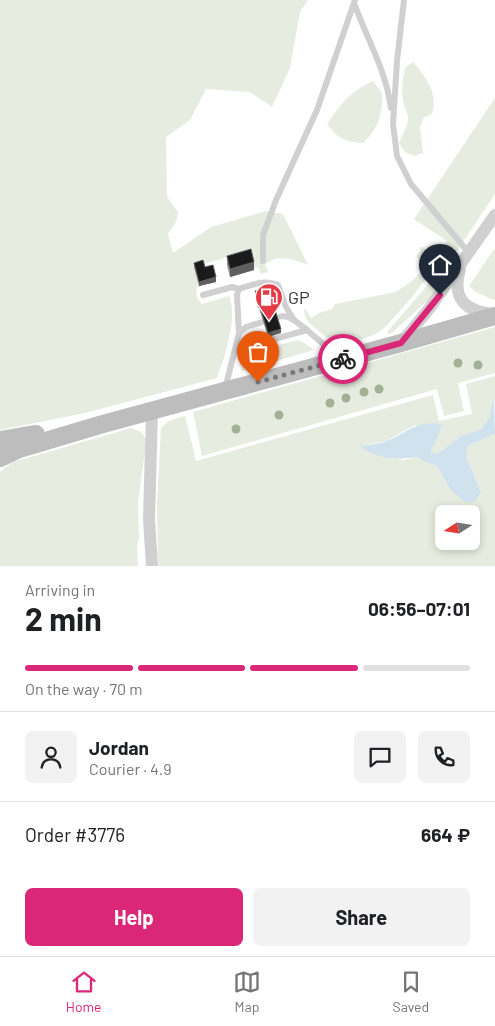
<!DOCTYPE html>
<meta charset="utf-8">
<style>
:root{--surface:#fff;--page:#f2f2f2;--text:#202124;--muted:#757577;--line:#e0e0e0;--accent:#db2777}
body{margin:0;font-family:Barlow,sans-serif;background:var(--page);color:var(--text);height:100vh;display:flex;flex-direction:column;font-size:19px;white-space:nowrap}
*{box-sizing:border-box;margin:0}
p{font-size:16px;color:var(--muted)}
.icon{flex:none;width:28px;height:28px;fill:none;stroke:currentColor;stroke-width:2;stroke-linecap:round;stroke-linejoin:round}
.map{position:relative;height:566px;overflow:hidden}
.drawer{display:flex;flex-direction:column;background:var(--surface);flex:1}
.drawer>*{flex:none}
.needle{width:32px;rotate:258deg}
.fabs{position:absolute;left:435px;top:505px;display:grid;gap:10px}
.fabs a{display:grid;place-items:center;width:45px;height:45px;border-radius:8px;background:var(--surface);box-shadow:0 2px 8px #0003;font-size:25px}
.pin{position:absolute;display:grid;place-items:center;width:42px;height:42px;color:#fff;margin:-51px -21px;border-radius:50% 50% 50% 0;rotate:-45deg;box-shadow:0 0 5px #0007}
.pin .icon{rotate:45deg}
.courier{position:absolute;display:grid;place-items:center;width:50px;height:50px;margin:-25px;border:4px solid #db2777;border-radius:50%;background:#fff;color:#222;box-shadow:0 1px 6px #0007}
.overview em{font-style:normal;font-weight:700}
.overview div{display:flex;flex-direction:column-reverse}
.overview{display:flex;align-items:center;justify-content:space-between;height:85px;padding:0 25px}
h1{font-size:32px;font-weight:700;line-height:38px}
.bar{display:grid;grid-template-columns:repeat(4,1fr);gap:8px 5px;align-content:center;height:60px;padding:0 25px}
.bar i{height:6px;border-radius:4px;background:var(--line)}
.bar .active{background:var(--accent)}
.bar p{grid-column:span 4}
.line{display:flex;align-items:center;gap:12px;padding:0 25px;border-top:1px solid var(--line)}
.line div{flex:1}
.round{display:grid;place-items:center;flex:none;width:52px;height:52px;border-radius:8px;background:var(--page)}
.cta{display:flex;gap:10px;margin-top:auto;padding:10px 25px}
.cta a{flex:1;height:58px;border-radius:8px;background:var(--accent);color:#fff;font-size:20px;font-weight:700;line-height:58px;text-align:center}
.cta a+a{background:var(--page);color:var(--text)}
.menu{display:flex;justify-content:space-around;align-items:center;height:70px;border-top:1px solid var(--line);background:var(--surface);font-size:14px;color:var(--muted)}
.menu a{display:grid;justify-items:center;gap:2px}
.menu .active{color:var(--accent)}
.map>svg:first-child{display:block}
</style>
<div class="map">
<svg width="495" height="566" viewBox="0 0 495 566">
<rect width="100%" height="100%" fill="#fff"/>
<!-- green -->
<g fill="#e6ecdf" fill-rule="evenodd">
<path d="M0 0H308L300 12 290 68 272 107 250 92 206 89 190 120 166 137 167 197 178 212 177 220 168 234 173 253 211 227 266 211 283 214 308 265C294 260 278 253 265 265L268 272 261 274 258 267 254 268 248 251 194 267 199 286 196 288 197 298 202 304 229 296C238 317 225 357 217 378L85 413 0 430Z"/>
<path d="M413 62C426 77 439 95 432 114L423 118 420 127 423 153 414 156 405 152 399 144C401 135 408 128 408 118 408 113 403 106 403 100 401 89 403 78 405 68Z"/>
<path d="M373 81 382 93C383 114 378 129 363 143 344 141 339 140 327 124 341 104 350 91 373 81Z"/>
<path d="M495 98V194L455 254 449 250 434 269 432 268C429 278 389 326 379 332 367 339 351 341 337 345L333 343C324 333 300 322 305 308L311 318 319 313 332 309 335 304 396 292 412 281 422 271 421 266 423 264 416 256 420 252V247H423L424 249H430L437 253 447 241 414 219Z"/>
<path d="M495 248V299L493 300 476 292 469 286Z"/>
<path d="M445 265H448L449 268 429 299 392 333 388 334 387 332Z"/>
<path d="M495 327V373L458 383 464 411 444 416 437 389 202 456 193 412Z"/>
<path d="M298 340 306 344 314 350 242 371 241 363 246 356 251 352Z"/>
<path d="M495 376V398L489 418 480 430 461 436 437 454 429 452 437 439 415 425 386 441 361 446 403 460 417 457 425 462 437 466 450 489 481 492 466 456 468 446 495 434V566H158L157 503 161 428 168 421 185 416 196 461 433 395 439 421 472 414 466 384ZM444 514H471V541H444Z"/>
<path d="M131 428 141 432 145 438V450L138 503 139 537 137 547 138 566H0V472L13 462Z"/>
</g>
<!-- water -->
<path fill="#cfe2ee" d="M494 397 495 434 468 446 466 456 481 492 475 501 465 502 450 489 437 466 425 462 417 457C398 460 375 459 360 446 368 445 377 444 384 442 407 434 414 420 442 424L437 439 430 452 437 454 461 436 480 430 489 418Z"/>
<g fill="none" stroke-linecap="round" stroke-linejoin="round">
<!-- lane -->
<g stroke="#d0d0d0" stroke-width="6">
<path d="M404 0 397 61 393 124 397 156 411 184 469 253"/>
<path d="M354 3C367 39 386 70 391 108"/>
<path d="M263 261V235L276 200 317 110 355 0"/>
<path d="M203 295 232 287 239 289"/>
<path d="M239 333 237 295 239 289C252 285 265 279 278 285L286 307 294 320"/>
<path d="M235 350 307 330"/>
<path d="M225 389 239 333 246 327 282 316 288 317 294 320 307 330 338 357"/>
</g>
<!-- street -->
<g stroke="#d0d0d0" stroke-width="12">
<path d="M460 269C451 299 466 312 495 314"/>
<path d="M401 343 429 309 495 215"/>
<path d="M152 412 149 519 152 566"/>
</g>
<!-- secondary -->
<g stroke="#bdbdbd" stroke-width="18">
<path d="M0 440 36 434"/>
<path d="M0 458 19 449 103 424 401 343 495 316"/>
</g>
</g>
<!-- trees -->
<g fill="#a2b095">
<circle cx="458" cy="363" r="4.5"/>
<circle cx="478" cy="365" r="4.5"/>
<circle cx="379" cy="389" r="4.5"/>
<circle cx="364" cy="392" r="4.5"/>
<circle cx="346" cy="398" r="4.5"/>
<circle cx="330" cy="403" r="4.5"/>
<circle cx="279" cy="415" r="4.5"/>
<circle cx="236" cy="429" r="4.5"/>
</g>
<!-- wall -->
<g fill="#8c8c8c">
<path d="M227 256 254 270 230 277 227 265Z"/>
<path d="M194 263 205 267 216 282 199 286 194 267Z"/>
<path d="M255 291 272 302 281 333 268 337 259 308H258L255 299Z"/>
</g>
<!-- shaded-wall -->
<g fill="#5f5f5f">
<path d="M254 262V270L230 277V269Z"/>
<path d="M216 277V282L199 286V282Z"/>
<path d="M272 296V304H259V308H258V300Z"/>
<path d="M281 329V333L268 337V333Z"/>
</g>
<!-- building -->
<g fill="#1a1a1a" stroke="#5f5f5f">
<path d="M251 249 254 262 230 269 227 256Z"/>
<path d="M203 260 205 267 213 265 216 277 199 282 194 263Z"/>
<path d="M269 286 272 296 258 300 255 291Z"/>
<path d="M272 300 281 329 268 333 259 304Z"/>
</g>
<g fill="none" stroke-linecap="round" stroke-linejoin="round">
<!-- done -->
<path stroke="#7a7a7a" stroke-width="5" stroke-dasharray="0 9" d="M258 382 343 359"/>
<!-- route -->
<path stroke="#db2777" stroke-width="6" d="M343 359 401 343 440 295"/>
</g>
<!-- icons -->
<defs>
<g id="fuel-pin" transform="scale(1.4375)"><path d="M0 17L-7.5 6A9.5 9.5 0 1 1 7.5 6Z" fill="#e63946" stroke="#fff"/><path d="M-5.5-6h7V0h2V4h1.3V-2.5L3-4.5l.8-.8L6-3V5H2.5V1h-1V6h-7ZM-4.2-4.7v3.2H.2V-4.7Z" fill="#fff"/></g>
</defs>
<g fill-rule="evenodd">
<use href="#fuel-pin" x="269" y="297"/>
</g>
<g text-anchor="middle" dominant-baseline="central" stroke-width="5" stroke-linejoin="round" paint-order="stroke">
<!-- poi labels -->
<g font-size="18" fill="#333" stroke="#fff" text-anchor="start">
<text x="288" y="297">GP</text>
</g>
</g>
</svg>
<div class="fabs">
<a><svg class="needle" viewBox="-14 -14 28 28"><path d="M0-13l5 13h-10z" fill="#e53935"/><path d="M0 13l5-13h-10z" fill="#757577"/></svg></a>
</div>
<div class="pin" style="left:258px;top:382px;background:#ea580c"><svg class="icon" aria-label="bag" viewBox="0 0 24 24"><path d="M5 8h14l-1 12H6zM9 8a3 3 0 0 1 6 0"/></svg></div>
<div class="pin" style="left:440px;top:295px;background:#1f2937"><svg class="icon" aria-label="home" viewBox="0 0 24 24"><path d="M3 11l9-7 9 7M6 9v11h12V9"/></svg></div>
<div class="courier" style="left:343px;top:359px"><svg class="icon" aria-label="bike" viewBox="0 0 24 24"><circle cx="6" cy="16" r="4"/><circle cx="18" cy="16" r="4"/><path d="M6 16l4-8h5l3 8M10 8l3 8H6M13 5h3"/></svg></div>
</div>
<section class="drawer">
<div class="overview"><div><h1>2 min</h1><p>Arriving in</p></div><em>06:56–07:01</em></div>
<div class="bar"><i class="active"></i><i class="active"></i><i class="active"></i><i></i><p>On the way · 70 m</p></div>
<div class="line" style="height:90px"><a class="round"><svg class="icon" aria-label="person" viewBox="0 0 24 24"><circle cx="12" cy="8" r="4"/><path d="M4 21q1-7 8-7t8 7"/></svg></a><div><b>Jordan</b><p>Courier · 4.9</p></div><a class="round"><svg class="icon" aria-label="chat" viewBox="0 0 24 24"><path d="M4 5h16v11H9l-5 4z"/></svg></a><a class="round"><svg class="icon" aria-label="phone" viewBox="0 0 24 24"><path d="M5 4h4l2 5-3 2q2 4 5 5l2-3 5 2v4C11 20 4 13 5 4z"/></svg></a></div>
<div class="line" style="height:65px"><div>Order #3776</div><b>664 ₽</b></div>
<div class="cta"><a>Help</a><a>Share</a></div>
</section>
<nav class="menu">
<a class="active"><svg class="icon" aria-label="home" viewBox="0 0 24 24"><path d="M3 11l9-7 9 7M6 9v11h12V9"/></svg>Home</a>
<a><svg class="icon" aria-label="map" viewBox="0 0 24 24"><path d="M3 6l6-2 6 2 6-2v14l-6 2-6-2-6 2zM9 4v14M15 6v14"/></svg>Map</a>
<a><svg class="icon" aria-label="saved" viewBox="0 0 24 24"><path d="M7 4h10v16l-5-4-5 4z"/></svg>Saved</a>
</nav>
